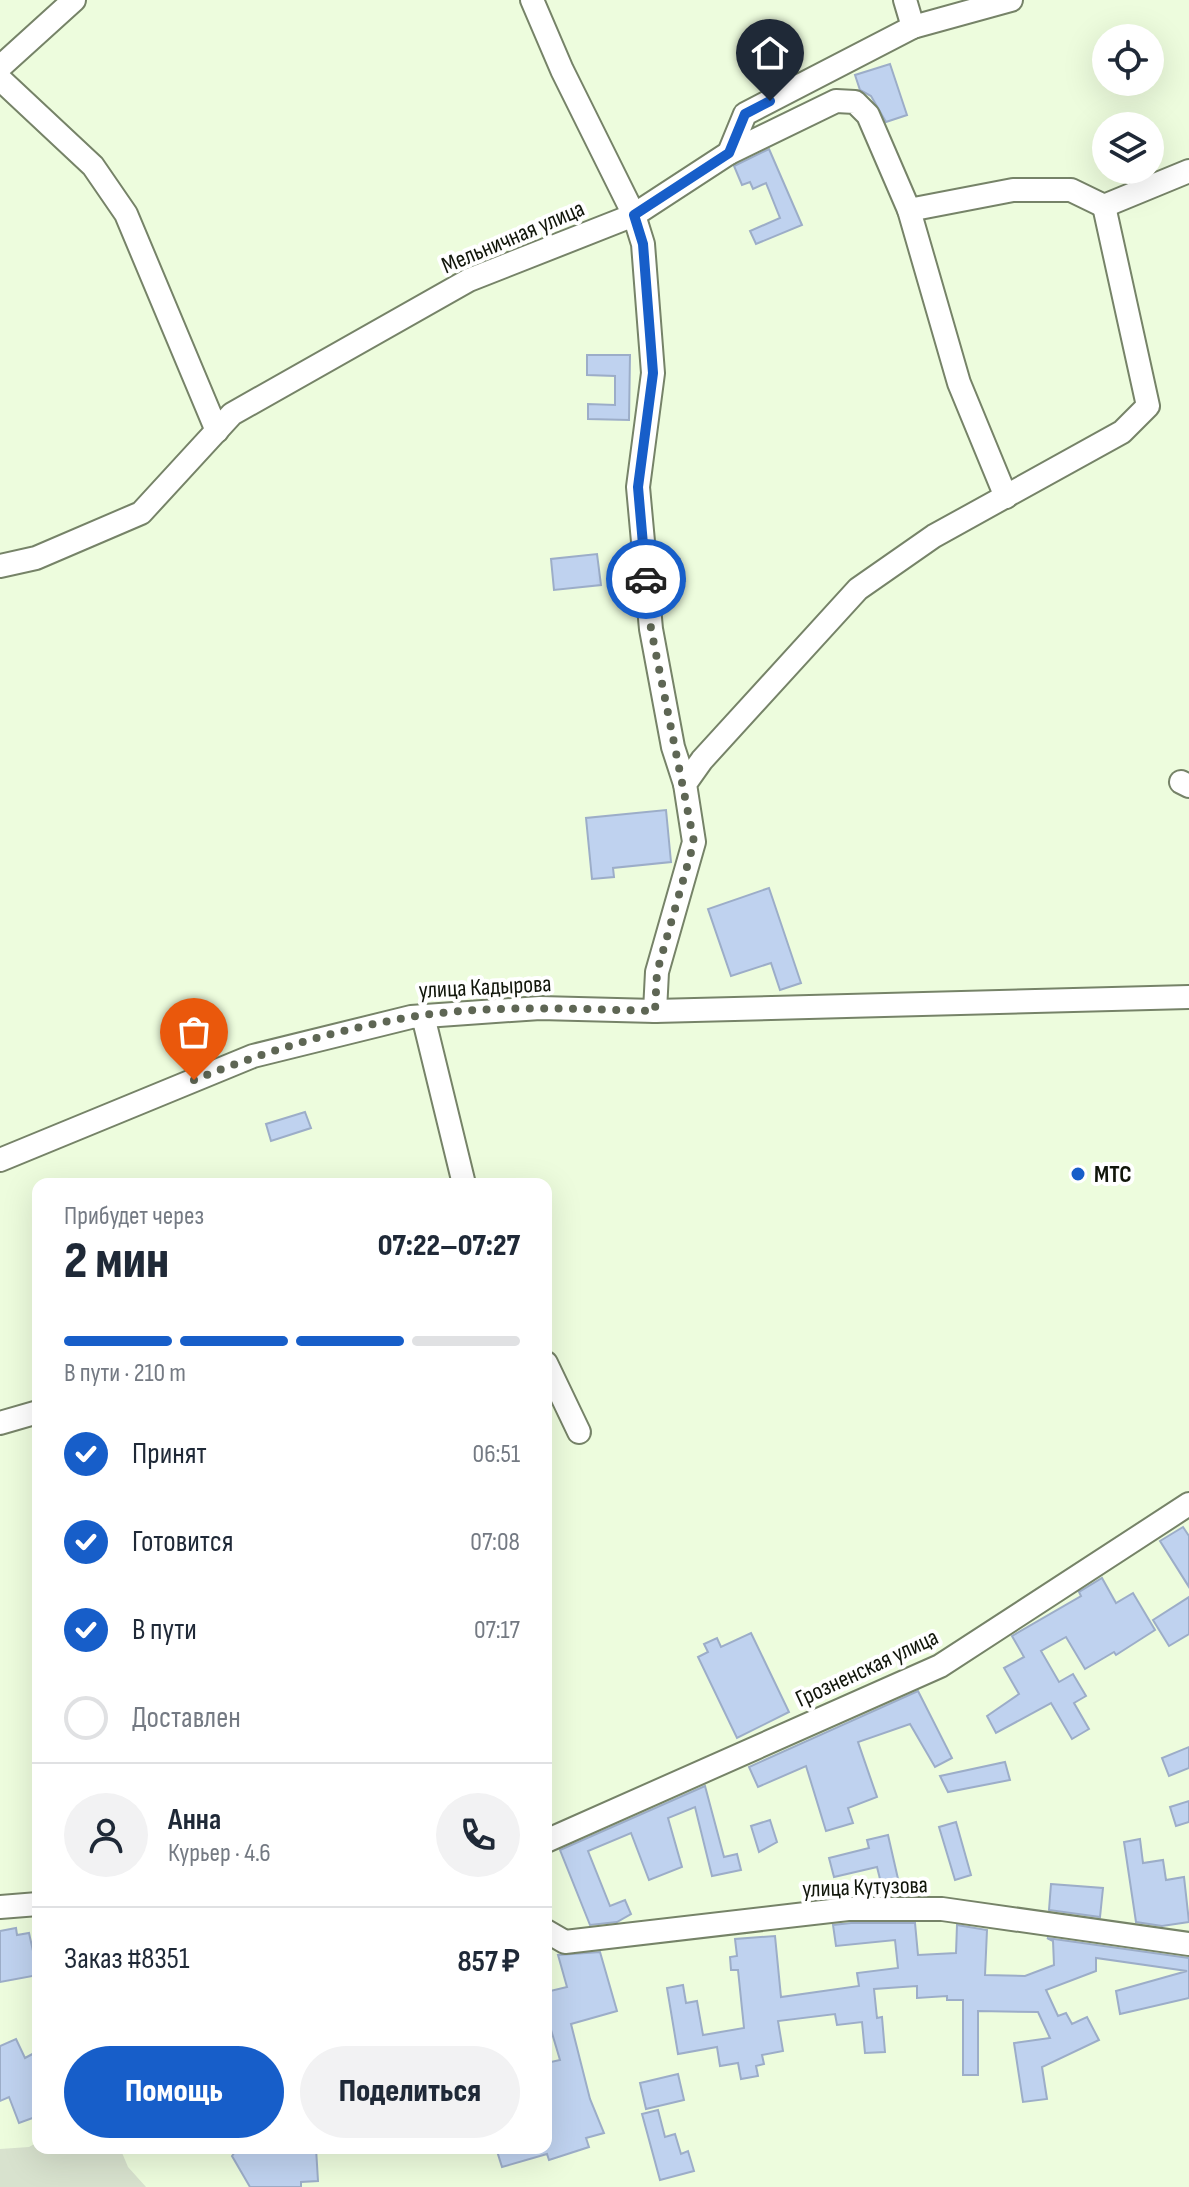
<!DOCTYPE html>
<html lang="ru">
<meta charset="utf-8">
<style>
:root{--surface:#fff;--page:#f2f2f3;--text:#1f2937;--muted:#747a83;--line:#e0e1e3;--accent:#175ec9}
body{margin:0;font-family:"Sofia Sans Condensed",sans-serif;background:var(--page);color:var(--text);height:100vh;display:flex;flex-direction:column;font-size:30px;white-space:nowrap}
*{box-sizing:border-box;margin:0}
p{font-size:26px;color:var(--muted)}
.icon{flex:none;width:44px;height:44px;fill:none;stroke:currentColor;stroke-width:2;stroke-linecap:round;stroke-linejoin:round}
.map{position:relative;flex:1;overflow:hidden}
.panel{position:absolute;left:32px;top:1178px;width:520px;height:976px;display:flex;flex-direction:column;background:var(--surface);border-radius:16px;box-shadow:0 8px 32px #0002}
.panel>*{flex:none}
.tools{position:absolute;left:1092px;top:24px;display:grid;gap:16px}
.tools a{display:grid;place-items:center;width:72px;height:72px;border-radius:50%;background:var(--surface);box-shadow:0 8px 32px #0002;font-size:40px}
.pin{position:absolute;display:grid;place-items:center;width:68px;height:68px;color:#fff;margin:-82px -34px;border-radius:50% 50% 50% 0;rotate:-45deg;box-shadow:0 0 8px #0007}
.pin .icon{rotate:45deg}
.courier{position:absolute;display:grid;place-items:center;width:80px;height:80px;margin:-40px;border:6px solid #175ec9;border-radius:50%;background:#fff;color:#222;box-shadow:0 2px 10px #0007}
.summary em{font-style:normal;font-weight:800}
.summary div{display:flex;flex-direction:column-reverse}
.summary{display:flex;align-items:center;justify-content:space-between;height:136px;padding:0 32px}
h1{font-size:52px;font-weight:800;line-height:60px}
.bar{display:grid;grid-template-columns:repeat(4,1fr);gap:12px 8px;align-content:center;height:96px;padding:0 32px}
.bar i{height:10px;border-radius:6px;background:var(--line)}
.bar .selected{background:var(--accent)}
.bar p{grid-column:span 4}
.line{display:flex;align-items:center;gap:20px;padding:0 32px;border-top:2px solid var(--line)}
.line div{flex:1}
.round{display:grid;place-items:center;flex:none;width:84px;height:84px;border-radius:42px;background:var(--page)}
ol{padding:0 32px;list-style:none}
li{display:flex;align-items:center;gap:24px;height:88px}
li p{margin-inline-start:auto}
li .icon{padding:8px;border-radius:50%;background:var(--accent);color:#fff;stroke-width:4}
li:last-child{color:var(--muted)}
li i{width:44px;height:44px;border:4px solid var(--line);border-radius:50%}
.primary-button{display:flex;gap:16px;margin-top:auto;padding:16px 32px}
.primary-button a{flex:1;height:92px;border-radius:48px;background:var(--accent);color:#fff;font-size:32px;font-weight:800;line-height:92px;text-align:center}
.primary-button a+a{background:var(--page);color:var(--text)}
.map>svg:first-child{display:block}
</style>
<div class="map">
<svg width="1189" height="2187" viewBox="0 0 1189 2187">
<rect width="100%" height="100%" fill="#edfcdd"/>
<!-- green -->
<path fill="#d8e2ce" d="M38 2142V2148H120L128 2167 146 2187H0V2149L29 2147Z"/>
<!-- building -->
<g fill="#bfd2ef" stroke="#9cadc8" stroke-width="2">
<path d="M890 64 907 115 886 122 871 96 860 90 855 75Z"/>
<path d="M769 149 802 225 756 244 750 231 780 218 766 183 753 189 750 182 742 185 734 166Z"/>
<path d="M587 355H630L629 420 588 419V404L615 405V376L587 375Z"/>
<path d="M597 554 601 585 554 590 551 559Z"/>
<path d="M680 559 685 581 661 587 659 564Z"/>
<path d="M666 810 671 862 613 868 614 877 592 879 586 818Z"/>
<path d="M769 888 801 983 780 990 771 963 731 976 708 909Z"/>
<path d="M305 1112 311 1128 271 1141 266 1124Z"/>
<path d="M1183 1527 1189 1536V1587L1160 1541Z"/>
<path d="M1102 1578 1116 1603 1133 1593 1155 1630 1116 1655 1114 1652 1085 1669 1066 1637 1041 1651 1059 1682 1073 1674 1086 1696 1074 1703 1089 1729 1072 1739 1051 1703 996 1733 987 1716 1019 1694 1004 1668 1024 1657 1012 1636 1081 1596 1079 1592Z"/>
<path d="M1189 1597V1634L1169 1646 1153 1620Z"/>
<path d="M751 1633 789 1712 737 1738 698 1657 708 1652 704 1644 717 1638 721 1647Z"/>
<path d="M918 1691 952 1758 935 1767 910 1724 858 1742 877 1797 848 1808 853 1823 826 1831 806 1766 758 1787 749 1767Z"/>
<path d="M1189 1747V1768L1169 1776 1162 1758Z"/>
<path d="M1005 1762 1010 1780 948 1792 940 1776Z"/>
<path d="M705 1786 724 1857 737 1854 741 1870 712 1876 695 1807 668 1818 682 1867 649 1880 631 1833 588 1851 610 1906 625 1900 631 1914 617 1922 590 1925 560 1850Z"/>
<path d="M1189 1801V1822L1176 1826 1170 1807Z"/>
<path d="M770 1820 777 1842 759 1852 751 1826Z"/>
<path d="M956 1822 971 1875 955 1880 939 1827Z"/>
<path d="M888 1835 901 1892 884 1895 877 1867 834 1877 829 1858 869 1848 867 1840Z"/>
<path d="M1140 1839 1143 1863 1163 1860 1166 1880 1184 1877 1189 1922 1162 1926 1136 1922 1124 1842Z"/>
<path d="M1051 1884 1103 1888 1100 1917 1049 1910Z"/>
<path d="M851 1923H915L918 1955 956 1953 957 1925 987 1930 985 1975 1025 1976 1054 1965 1053 1941 1047 1938 1189 1958V1998L1120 2014 1116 1991 1187 1971 1096 1958V1971L1046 1990 1058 2016 1066 2013 1072 2024 1087 2017 1099 2040 1042 2067 1047 2099 1023 2102 1014 2043 1050 2038 1038 2012 978 2011V2075H963V2000H947V1996L917 1998V1986L874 1989 877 2018 882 2017 885 2052 865 2053 862 2022 837 2025 835 2014 778 2021 783 2051 762 2055 764 2064 756 2066 758 2076 741 2079 738 2063 720 2066 717 2047 678 2054 667 1988 683 1985 686 2003 697 2001 703 2035 744 2028 738 1970H731L730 1957 737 1956 735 1939 775 1936 781 1997 859 1986 857 1973 898 1968 895 1940 836 1946 833 1925Z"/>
<path d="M16 1928 17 1935 29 1933 33 1951 38 1950V1975L0 1982V1931Z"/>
<path d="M600 1952 617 2011 571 2024 590 2099 604 2133 586 2138 589 2147 549 2160 547 2154 502 2167 496 2148H546V2063L560 2060 546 2013V1992L567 1987 558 1955Z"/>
<path d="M16 2039 25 2058 38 2051V2116L19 2123 9 2097 0 2101V2046Z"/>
<path d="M678 2074 684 2100 646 2109 640 2083Z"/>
<path d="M658 2110 665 2137 675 2134 681 2154 688 2151 694 2171 660 2180 642 2114Z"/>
<path d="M238 2148H316L318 2181 301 2182V2187H250L232 2156Z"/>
</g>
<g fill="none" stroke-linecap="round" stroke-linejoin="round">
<!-- minor casing -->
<g stroke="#768368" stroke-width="26">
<g id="minor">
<path d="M532 0 562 70 634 215 643 244 653 373 638 487 651 629 673 747 685 784"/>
<path d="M905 0 913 27"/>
<path d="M0 67 74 0"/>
<path d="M0 79 93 166 126 214 217 431"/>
<path d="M729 153 836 101 855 102 868 115 909 210 959 383 1006 497"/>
<path d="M909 210 1013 190H1071L1104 206 1189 171"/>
<path d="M0 566 36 558 141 513 232 414 469 280 634 215 729 153 745 114 913 27 1011 0"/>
<path d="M1181 782 1189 786"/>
<path d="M655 1011 657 972 694 842 685 784 702 760 858 589 934 536 1122 432 1148 406 1104 206"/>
<path d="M423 1016 464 1184"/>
<path d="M0 1160 253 1056 411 1017 540 1008 655 1011 1189 997"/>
<path d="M546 1363 579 1432"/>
<path d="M0 1423 38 1412"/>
<path d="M546 1841 940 1666 1189 1504"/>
<path d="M0 1907 38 1904"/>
<path d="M546 1931 565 1942 848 1909H942L1189 1944"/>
</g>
</g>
<!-- minor -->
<use href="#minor" stroke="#fff" stroke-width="22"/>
</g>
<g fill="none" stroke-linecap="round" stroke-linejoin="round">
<!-- done -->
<path stroke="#5e6654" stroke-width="8" stroke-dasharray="0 14.4" d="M194 1080C263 1052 338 1029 411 1017 491 1004 574 1009 655 1011L657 972 694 842 651 629 646 579"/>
<!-- route -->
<path stroke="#175ec9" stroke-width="10" d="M646 579 638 487 653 373 643 244 634 215 729 153 745 114 770 101"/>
</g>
<!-- markers -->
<circle fill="#175ec9" stroke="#fff" stroke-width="3" cx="1078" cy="1174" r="8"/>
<g text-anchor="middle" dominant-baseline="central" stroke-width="8" stroke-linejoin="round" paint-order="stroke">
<!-- street labels -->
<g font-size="24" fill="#11160b" stroke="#fff">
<text transform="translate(513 237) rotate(-23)">Мельничная улица</text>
<text transform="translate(485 987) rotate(-3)">улица Кадырова</text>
<text transform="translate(867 1668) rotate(-25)">Грозненская улица</text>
<text transform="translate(865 1887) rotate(-2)">улица Кутузова</text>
</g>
<!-- poi labels -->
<g font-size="24" font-weight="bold" fill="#11160b" stroke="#fff" text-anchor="start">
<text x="1094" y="1174">МТС</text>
</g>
</g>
</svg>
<div class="tools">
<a><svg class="icon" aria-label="locate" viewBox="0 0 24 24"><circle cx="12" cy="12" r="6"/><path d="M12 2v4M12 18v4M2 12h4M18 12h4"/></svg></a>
<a><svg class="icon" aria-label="layers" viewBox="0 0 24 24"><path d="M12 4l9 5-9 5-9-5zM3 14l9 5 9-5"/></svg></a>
</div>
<div class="pin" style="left:194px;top:1080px;background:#ea580c"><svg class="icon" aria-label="bag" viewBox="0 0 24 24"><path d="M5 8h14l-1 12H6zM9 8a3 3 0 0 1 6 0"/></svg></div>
<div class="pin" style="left:770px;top:101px;background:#1f2937"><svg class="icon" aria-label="home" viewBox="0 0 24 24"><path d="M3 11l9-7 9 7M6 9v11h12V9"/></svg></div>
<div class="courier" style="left:646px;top:579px"><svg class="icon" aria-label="car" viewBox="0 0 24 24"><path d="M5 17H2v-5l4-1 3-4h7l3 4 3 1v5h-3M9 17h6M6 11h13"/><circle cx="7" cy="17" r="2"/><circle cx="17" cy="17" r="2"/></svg></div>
<section class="panel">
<div class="summary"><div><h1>2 мин</h1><p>Прибудет через</p></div><em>07:22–07:27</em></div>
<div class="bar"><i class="selected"></i><i class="selected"></i><i class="selected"></i><i></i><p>В пути · 210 m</p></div>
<ol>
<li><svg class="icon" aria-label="check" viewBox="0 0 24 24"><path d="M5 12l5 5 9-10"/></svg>Принят<p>06:51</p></li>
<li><svg class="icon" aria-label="check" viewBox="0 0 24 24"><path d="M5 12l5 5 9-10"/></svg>Готовится<p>07:08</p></li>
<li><svg class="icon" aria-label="check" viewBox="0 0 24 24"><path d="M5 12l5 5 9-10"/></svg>В пути<p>07:17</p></li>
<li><i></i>Доставлен</li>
</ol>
<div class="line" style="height:144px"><a class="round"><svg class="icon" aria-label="person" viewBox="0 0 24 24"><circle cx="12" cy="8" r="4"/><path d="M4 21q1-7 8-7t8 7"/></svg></a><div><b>Анна</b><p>Курьер · 4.6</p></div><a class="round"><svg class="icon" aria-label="phone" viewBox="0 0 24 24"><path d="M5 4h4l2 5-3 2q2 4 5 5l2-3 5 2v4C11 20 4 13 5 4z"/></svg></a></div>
<div class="line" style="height:104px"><div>Заказ #8351</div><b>857 ₽</b></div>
<div class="primary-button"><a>Помощь</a><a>Поделиться</a></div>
</section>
</div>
